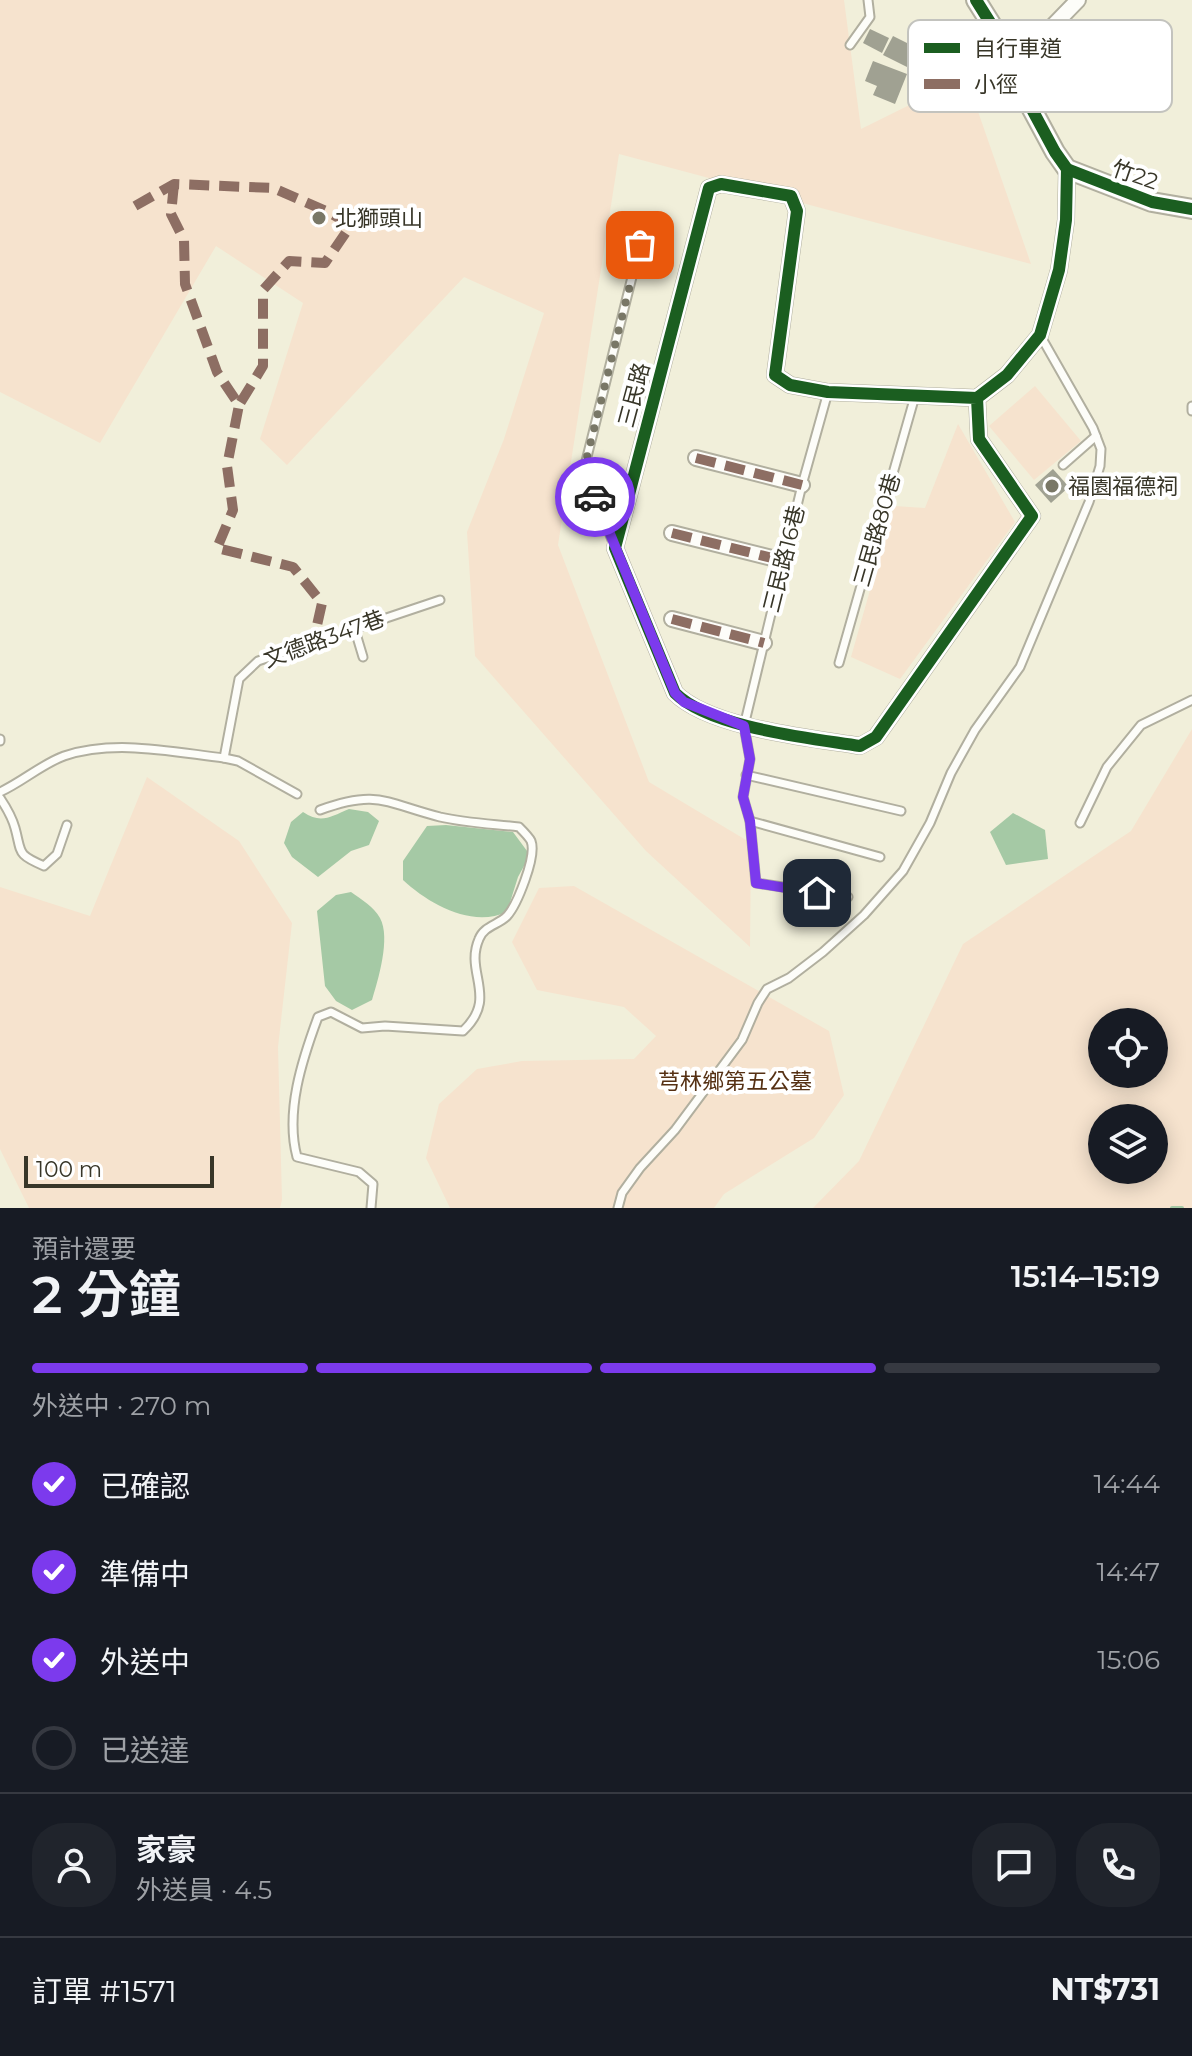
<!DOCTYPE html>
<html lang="zh-TW">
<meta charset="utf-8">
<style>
:root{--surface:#171b24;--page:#20242c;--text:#f1f3f6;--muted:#9ea1a6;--line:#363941;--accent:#7c3aed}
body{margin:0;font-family:Montserrat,"Noto Sans TC",sans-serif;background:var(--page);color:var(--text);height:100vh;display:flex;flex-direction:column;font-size:30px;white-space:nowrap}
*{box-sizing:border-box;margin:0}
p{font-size:26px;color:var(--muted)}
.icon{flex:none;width:44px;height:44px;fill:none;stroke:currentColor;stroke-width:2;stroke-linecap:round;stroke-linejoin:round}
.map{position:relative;height:1208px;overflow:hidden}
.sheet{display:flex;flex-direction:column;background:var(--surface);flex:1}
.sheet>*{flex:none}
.fabs{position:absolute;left:1088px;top:1008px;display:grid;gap:16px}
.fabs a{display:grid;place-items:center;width:80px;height:80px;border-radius:50%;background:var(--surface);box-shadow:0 4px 20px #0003;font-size:40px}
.scale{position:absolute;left:24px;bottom:20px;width:190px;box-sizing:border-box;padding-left:8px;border:4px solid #383628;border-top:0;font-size:22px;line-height:28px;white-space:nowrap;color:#383628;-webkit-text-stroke:6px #fff;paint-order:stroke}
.pin{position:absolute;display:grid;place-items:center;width:68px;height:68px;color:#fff;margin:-34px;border-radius:16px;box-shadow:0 4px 12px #0006}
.courier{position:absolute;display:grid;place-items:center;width:80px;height:80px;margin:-40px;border:6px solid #7c3aed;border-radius:50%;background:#fff;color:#222;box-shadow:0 2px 10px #0007}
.headline em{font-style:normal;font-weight:600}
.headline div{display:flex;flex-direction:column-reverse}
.headline{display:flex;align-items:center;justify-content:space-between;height:136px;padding:0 32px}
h1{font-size:52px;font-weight:600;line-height:60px}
.bar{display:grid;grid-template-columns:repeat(4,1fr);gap:12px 8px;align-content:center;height:96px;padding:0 32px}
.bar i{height:10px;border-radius:6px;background:var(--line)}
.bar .active{background:var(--accent)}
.bar p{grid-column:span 4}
.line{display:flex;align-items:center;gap:20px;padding:0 32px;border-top:2px solid var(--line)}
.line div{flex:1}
.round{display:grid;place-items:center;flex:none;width:84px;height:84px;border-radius:32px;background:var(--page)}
ol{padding:0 32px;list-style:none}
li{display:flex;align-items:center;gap:24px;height:88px}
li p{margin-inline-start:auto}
li .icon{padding:8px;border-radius:50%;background:var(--accent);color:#fff;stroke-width:4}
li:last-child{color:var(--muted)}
li i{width:44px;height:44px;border:4px solid var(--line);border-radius:50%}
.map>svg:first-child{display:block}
</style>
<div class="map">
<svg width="1192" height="1208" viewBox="0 0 1192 1208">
<rect width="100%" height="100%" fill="#f1efda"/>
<!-- green -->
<g fill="#f6e3ce" fill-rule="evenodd">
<path d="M0 0H844L861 129 966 77 1031 264 619 154 558 545 649 782 751 843 750 947 646 851 475 656 467 532 504 439 544 313 464 277 287 465 260 439 303 303 216 246 100 443 0 392Z"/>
<path d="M1035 386 1081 441 1034 480 989 426Z"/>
<path d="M958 424 1015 522 900 679 851 657 894 506 925 508Z"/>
<path d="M1192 729V1208H813L859 1161 963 944 1131 831ZM1154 1022V1074H1102V1022ZM1154 1118V1170H1102V1118Z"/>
<path d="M147 777 239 841 292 923 278 1047 282 1200 280 1208H29L0 1149V887L90 916Z"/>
<path d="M574 886 829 1031 844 1095 814 1138 724 1194 714 1208H450L426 1158 439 1104 477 1069 522 1061 634 1059 656 1036 624 1007 537 990 512 942 539 888Z"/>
</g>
<!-- water -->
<g fill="#a5c9a5">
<path d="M349 809 368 812 379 821 369 845 351 851 318 877 292 857 284 843 291 822 303 812C321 824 330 817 349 809Z"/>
<path d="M1013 813 1045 830 1048 859 1006 865 990 832Z"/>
<path d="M446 825 513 832 530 855 518 877 507 912C471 928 429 904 403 880V861L427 826Z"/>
<path d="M351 892C361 899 374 907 380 918 391 938 378 980 372 1000L352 1010 336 1001 325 986 317 911 336 895Z"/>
</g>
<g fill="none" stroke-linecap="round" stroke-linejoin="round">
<!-- stream -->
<path stroke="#a5c9a5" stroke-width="4" d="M1172 1208H1182"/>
</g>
<!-- building -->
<g fill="#a0a192">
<path d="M870 29 889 38 882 53 863 43Z"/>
<path d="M893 36 923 51 913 70 883 55Z"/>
<path d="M873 61 907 74 895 104 873 95 877 86 865 81Z"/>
<path d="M1053 469 1069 487 1051 503 1035 485Z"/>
</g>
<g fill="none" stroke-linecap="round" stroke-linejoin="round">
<!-- lane casing -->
<g stroke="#b1af9f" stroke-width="11">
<g id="lane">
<path d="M850 45 870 17 868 0"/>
<path d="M828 392 802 485 744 726 750 759 743 797 750 821 756 883 848 897"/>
<path d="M1192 406V411"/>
<path d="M1063 465 1096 436"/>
<path d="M614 545 584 469 647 217"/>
<path d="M354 627 363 657"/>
<path d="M839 663 915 396"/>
<path d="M0 739V741"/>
<path d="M224 758 238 761 297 794"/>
<path d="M746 775 901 811"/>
<path d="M0 792C22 782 42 764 64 756 115 739 172 752 224 758L239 679 258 661 440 600"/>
<path d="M0 798C6 807 12 817 15 828 22 853 16 854 44 866L57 854 67 825"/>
<path d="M320 810C378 789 385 803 440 817 466 823 493 824 519 827 523 831 529 837 531 841 537 856 517 905 507 916 498 925 484 926 479 939 464 973 499 997 463 1031L385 1026 362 1028 331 1012 318 1017C302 1060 285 1112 297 1157L359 1172 373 1184 371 1208"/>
<path d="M750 821 880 857"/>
<path d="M1080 823 1107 767 1141 725 1192 700"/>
<path d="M618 1208 622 1193 640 1168 675 1130 742 1040 758 1003 767 989 789 978 823 952 864 915 903 871 930 823 951 773 975 730 1020 667 1089 502 1100 466 1101 449 1093 428 1040 335"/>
</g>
</g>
<!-- street casing -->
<g stroke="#b1af9f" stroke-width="18">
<g id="street">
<path d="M1012 68 1078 0"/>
<path d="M977 398 828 392 790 385 775 375 797 211 791 196 721 184 709 188 615 548 675 693C710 728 811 738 860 746L876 737 1032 516 979 439 977 398 1007 375 1040 335 1059 270 1066 220 1067 169"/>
<path d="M696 458 802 485"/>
<path d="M672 533 784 561"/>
<path d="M672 619 764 643"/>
</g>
</g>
<!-- secondary casing -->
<g stroke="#b1af9f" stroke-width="22">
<path id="secondary" d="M976 0 1003 43 1020 87 1055 152 1067 169 1152 202 1192 209"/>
</g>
<!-- lane -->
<use href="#lane" stroke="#fdfdf9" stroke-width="7"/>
<!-- street -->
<use href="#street" stroke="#fdfdf9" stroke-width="14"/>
<!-- secondary -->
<use href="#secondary" stroke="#f1efe8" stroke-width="18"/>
<!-- quiet -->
<g stroke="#8d6e63" stroke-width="10" stroke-dasharray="20 10" stroke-linecap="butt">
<path d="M174 184 171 214 184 240 185 284 217 372 239 405 227 466 233 510 217 548 293 567 322 603 313 643"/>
<path d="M135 206 174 184 273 188 328 212 351 225 325 263 289 261 263 290V366L239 405"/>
<path d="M696 458 802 485"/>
<path d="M672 533 784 561"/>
<path d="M672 619 764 643"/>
</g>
<!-- cycleway casing -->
<g stroke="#fff" stroke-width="17">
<g id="cycleway">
<path d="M976 0 1003 43 1020 87 1055 152 1067 169 1066 220 1059 270 1040 335 1007 375 977 398 979 439 1032 516 876 737 860 746C811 738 710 728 675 693L615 548 709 188 721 184 791 196 797 211 775 375 790 385 828 392 977 398"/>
<path d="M1067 169 1152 202 1192 209"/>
</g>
</g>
<!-- cycleway -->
<use href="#cycleway" stroke="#1b5e20" stroke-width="12"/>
</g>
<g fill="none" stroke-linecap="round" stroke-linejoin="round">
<!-- done -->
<path stroke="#797766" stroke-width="8" stroke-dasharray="0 14.4" d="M595 497 584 469 640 245"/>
<!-- route -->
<path stroke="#7c3aed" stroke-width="10" d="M595 497 675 693 684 702 744 726 750 759 743 797 750 821 756 883 817 893"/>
</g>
<!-- markers -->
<g fill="#797766" stroke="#fff" stroke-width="3">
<circle cx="319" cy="218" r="8"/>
<circle cx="1052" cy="486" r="8"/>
</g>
<g text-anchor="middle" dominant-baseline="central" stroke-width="8" stroke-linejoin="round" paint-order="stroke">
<!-- street labels -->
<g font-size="22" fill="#383628" stroke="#fff">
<text transform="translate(1135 175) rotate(19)">竹22</text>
<text transform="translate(634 395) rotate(-75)">三民路</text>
<text transform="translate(877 530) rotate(-74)">三民路80巷</text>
<text transform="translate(784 559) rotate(-76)">三民路16巷</text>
<text transform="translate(324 639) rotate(-20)">文德路347巷</text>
</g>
<!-- poi labels -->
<g font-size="22" fill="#383628" stroke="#fff" text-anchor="start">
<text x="335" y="218">北獅頭山</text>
<text x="1068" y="486">福園福德祠</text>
</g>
<!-- park labels -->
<g font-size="22" fill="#553013" stroke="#fff">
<text x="735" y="1081">芎林鄉第五公墓</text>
</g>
</g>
<!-- legend -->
<rect x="908" y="20" width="264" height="92" rx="12" fill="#fff" stroke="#c3c3be" stroke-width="2"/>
<rect x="924" y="43" width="36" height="10" fill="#1b5e20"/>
<rect x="924" y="79" width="36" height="10" fill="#8d6e63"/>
<g font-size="22" fill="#383628">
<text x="974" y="56">自行車道</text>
<text x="974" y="92">小徑</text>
</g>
</svg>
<div class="fabs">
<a><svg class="icon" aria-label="locate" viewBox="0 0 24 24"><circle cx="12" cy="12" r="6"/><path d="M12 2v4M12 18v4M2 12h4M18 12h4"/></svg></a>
<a><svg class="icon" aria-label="layers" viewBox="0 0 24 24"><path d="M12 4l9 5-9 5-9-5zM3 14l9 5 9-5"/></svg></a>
</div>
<div class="scale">100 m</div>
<div class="pin" style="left:640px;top:245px;background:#ea580c"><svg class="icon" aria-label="bag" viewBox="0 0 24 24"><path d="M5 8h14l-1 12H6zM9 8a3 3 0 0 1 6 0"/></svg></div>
<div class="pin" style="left:817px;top:893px;background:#1f2937"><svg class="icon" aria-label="home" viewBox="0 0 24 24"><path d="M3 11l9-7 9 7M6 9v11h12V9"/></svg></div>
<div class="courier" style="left:595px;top:497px"><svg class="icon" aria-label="car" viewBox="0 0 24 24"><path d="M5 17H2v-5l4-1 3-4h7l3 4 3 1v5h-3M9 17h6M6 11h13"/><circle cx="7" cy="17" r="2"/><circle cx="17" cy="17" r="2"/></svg></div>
</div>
<section class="sheet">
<div class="headline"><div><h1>2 分鐘</h1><p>預計還要</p></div><em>15:14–15:19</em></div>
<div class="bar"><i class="active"></i><i class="active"></i><i class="active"></i><i></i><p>外送中 · 270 m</p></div>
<ol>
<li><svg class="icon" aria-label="check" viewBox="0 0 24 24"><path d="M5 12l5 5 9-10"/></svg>已確認<p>14:44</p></li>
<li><svg class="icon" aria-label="check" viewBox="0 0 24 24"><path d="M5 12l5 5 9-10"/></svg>準備中<p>14:47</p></li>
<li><svg class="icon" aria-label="check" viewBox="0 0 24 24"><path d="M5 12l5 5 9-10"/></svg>外送中<p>15:06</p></li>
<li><i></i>已送達</li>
</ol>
<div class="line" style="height:144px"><a class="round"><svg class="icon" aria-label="person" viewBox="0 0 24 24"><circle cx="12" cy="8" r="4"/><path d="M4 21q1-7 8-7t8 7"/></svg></a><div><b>家豪</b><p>外送員 · 4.5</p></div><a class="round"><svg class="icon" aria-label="chat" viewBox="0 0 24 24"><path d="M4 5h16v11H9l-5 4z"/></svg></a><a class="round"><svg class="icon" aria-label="phone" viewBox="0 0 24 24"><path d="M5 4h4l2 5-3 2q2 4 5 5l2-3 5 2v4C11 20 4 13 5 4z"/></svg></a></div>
<div class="line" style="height:104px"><div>訂單 #1571</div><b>NT$731</b></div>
</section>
